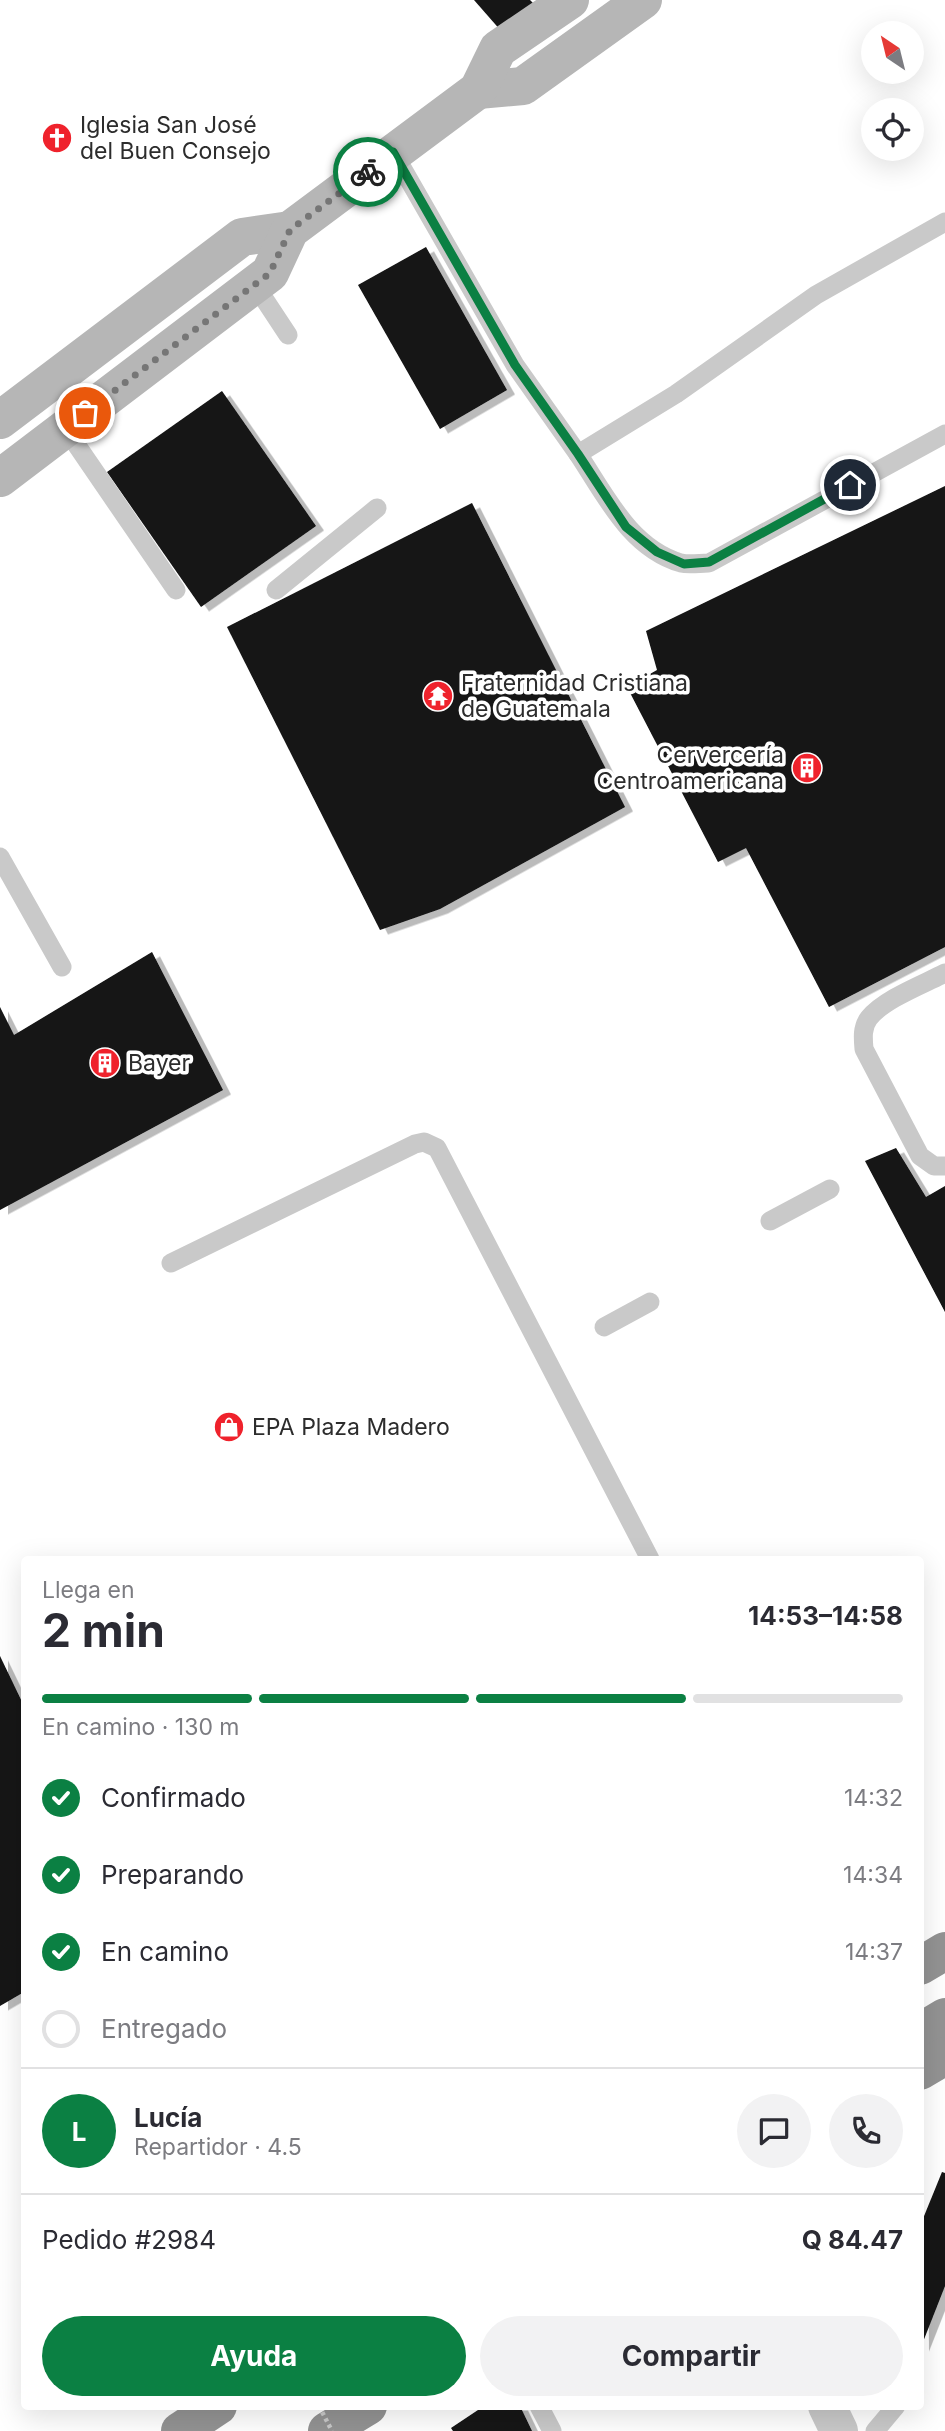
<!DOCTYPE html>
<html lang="es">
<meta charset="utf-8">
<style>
:root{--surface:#fff;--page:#f2f2f3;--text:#2b2b33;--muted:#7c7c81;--line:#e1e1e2;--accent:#0b8043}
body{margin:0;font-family:Inter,sans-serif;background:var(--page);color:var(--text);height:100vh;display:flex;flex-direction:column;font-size:26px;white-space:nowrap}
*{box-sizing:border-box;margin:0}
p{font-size:23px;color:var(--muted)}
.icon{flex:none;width:38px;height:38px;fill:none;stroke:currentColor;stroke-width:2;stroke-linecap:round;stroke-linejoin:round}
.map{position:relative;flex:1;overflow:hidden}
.drawer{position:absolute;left:21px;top:1556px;width:903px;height:854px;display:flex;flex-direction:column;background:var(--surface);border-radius:7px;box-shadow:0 7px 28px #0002}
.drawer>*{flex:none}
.needle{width:46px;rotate:325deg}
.buttons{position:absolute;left:861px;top:21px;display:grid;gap:14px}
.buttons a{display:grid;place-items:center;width:63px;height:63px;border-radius:50%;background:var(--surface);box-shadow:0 7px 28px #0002;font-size:35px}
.pin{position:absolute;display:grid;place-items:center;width:60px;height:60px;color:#fff;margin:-30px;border:4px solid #fff;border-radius:50%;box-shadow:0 2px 7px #0007}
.courier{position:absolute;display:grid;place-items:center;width:70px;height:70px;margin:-35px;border:5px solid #0b8043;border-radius:50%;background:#fff;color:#222;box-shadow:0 2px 9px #0007}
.overview em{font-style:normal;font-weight:700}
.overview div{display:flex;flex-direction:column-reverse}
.overview{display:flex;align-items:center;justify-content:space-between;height:119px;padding:0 21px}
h1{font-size:46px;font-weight:700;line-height:52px}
.bar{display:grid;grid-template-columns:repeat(4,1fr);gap:10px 7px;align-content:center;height:84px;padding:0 21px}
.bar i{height:9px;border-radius:5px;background:var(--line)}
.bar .selected{background:var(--accent)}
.bar p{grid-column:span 4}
.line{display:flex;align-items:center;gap:18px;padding:0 21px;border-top:2px solid var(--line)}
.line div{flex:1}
.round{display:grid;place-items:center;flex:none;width:74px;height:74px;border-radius:37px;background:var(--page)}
ol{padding:0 21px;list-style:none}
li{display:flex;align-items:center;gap:21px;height:77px}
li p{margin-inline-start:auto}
li .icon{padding:7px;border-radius:50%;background:var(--accent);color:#fff;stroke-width:4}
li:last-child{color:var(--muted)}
li i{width:38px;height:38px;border:4px solid var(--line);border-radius:50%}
.action{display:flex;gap:14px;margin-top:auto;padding:14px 21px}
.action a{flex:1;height:80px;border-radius:42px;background:var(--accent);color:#fff;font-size:28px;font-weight:700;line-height:80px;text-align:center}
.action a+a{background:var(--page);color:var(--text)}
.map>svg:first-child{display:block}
</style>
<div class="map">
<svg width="945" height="2431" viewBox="0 0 945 2431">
<defs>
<filter id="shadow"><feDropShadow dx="8" dy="4.5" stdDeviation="0" flood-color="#0004"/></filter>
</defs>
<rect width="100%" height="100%" fill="#fff"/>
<!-- building -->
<g fill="#131313" filter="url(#shadow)">
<path d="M474 0H530L534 4 502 32Z"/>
<path d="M426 247 507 390 440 429 358 285Z"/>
<path d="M222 391 316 526 201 607 107 472Z"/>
<path d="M945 486V947L829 1007 746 848 718 862 627 687 657 670 646 631Z"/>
<path d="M472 503 625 807 440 909 380 930 227 627Z"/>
<path d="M152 952 223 1090 0 1210V1007L14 1035Z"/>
<path d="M896 1148 926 1197 945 1186V1312L865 1161Z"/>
<path d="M0 1656 24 1706V1992L0 2006Z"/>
<path d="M942 2172 945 2173V2286L921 2347 920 2226Z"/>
<path d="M484 2406H520L532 2431H453L451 2428Z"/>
</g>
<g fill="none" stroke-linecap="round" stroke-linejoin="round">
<!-- lane -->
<g stroke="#c9c9c9" stroke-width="19">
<path d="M393 152 515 365 578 454 676 394 816 295 945 222"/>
<path d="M255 285 288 335"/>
<path d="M65 428 176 590"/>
<path d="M578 454C606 496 630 548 681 563 689 565 700 563 709 563L945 434"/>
<path d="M276 590 377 508"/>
<path d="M0 857 62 967"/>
<path d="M945 973C924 984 884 999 869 1018 862 1027 863 1038 864 1049L920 1156 934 1166H945"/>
<path d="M770 1221 830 1189"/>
<path d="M171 1263 415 1144 424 1142 437 1148 650 1559"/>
<path d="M604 1327 650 1302"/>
<path d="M539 2406 552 2431"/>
<path d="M875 2431 896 2406"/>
</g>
<!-- street -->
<path stroke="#c9c9c9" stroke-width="38" d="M827 2406 839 2431"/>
<!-- secondary -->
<g stroke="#b6b6b6" stroke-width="38">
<path d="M478 90 523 86 643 0"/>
<path d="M0 420 242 237 290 230"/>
<path d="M0 478 270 273 290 230 478 90 498 49 570 0"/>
</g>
<!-- highway -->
<g stroke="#939393" stroke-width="38">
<path d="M920 1966 945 1951"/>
<path d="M920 2032 945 2017"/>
<path d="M920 2071 945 2056"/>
<path d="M180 2431 218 2406"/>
<path d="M327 2431 368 2406"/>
</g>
<!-- path-bridge -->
<path stroke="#c9c9c9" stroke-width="4.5" stroke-dasharray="3.5 3.5" stroke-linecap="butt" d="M319 2406 332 2431"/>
</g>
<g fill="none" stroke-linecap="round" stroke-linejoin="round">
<!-- done -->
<path stroke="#767676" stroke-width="7" stroke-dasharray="0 12.6" d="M85 413 270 273 290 230 368 172"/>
<!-- route -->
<path stroke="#0b8043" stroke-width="9" d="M368 172 393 152 515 365 578 454 626 527 657 552 684 564 709 562 850 485"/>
</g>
<!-- icons -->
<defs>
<g id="church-disc" transform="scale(1.575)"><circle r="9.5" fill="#ef222c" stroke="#fff"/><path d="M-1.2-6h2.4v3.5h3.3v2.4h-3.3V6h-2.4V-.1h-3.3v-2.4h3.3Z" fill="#fff"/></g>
<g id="temple-disc" transform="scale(1.575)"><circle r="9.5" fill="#ef222c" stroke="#fff"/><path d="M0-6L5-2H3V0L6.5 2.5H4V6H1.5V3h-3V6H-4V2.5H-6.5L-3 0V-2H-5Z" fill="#fff"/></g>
<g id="building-disc" transform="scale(1.575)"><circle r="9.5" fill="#ef222c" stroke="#fff"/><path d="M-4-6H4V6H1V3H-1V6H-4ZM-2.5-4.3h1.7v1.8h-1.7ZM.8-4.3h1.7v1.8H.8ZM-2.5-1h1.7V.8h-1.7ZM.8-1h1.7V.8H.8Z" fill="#fff"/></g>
<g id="shop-disc" transform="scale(1.575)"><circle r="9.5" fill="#ef222c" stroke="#fff"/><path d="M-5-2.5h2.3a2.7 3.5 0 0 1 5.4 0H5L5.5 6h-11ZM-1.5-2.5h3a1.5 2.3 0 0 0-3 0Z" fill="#fff"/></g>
</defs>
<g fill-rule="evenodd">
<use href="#church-disc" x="57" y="138"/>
<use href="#temple-disc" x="438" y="696"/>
<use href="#building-disc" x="807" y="768"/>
<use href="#building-disc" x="105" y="1063"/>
<use href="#shop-disc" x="229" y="1427"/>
</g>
<g text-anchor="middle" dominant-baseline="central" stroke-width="7" stroke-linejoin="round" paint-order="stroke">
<!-- poi labels -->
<g font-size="23" fill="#2c2c2c" stroke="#fff" text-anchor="start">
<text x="80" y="125">Iglesia San José<tspan x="80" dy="26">del Buen Consejo</tspan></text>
<text x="461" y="683">Fraternidad Cristiana<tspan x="461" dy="26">de Guatemala</tspan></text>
<text x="784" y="755" text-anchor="end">Cervercería<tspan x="784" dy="26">Centroamericana</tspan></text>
<text x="128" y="1063">Bayer</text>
<text x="252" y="1427">EPA Plaza Madero</text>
</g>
</g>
</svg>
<div class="buttons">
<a><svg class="needle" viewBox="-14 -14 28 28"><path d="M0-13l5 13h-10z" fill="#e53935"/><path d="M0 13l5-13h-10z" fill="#7c7c81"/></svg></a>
<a><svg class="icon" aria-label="locate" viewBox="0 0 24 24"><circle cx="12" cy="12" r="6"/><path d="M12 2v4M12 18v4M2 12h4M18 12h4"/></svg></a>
</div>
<div class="pin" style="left:85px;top:413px;background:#ea580c"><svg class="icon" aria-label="bag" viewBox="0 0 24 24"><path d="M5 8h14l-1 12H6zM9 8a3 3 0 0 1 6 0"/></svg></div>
<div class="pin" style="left:850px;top:485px;background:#1f2937"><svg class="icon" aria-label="home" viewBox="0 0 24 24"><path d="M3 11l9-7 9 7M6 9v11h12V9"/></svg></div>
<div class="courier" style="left:368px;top:172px"><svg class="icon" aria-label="bike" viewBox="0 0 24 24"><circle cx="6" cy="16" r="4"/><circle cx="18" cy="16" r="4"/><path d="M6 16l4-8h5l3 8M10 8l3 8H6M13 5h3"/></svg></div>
<section class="drawer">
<div class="overview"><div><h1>2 min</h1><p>Llega en</p></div><em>14:53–14:58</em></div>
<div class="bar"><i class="selected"></i><i class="selected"></i><i class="selected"></i><i></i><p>En camino · 130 m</p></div>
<ol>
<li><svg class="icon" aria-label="check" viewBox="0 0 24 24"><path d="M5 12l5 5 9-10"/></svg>Confirmado<p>14:32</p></li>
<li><svg class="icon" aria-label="check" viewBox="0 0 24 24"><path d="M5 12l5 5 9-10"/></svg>Preparando<p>14:34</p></li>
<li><svg class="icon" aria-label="check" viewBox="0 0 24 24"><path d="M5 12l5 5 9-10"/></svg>En camino<p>14:37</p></li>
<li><i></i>Entregado</li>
</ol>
<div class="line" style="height:126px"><b class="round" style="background:var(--accent);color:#fff">L</b><div><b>Lucía</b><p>Repartidor · 4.5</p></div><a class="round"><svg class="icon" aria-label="chat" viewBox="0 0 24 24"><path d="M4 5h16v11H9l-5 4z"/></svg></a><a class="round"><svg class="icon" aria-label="phone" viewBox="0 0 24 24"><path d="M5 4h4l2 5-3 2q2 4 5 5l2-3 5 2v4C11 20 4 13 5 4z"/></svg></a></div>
<div class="line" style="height:91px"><div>Pedido #2984</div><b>Q 84.47</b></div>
<div class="action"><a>Ayuda</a><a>Compartir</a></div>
</section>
</div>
